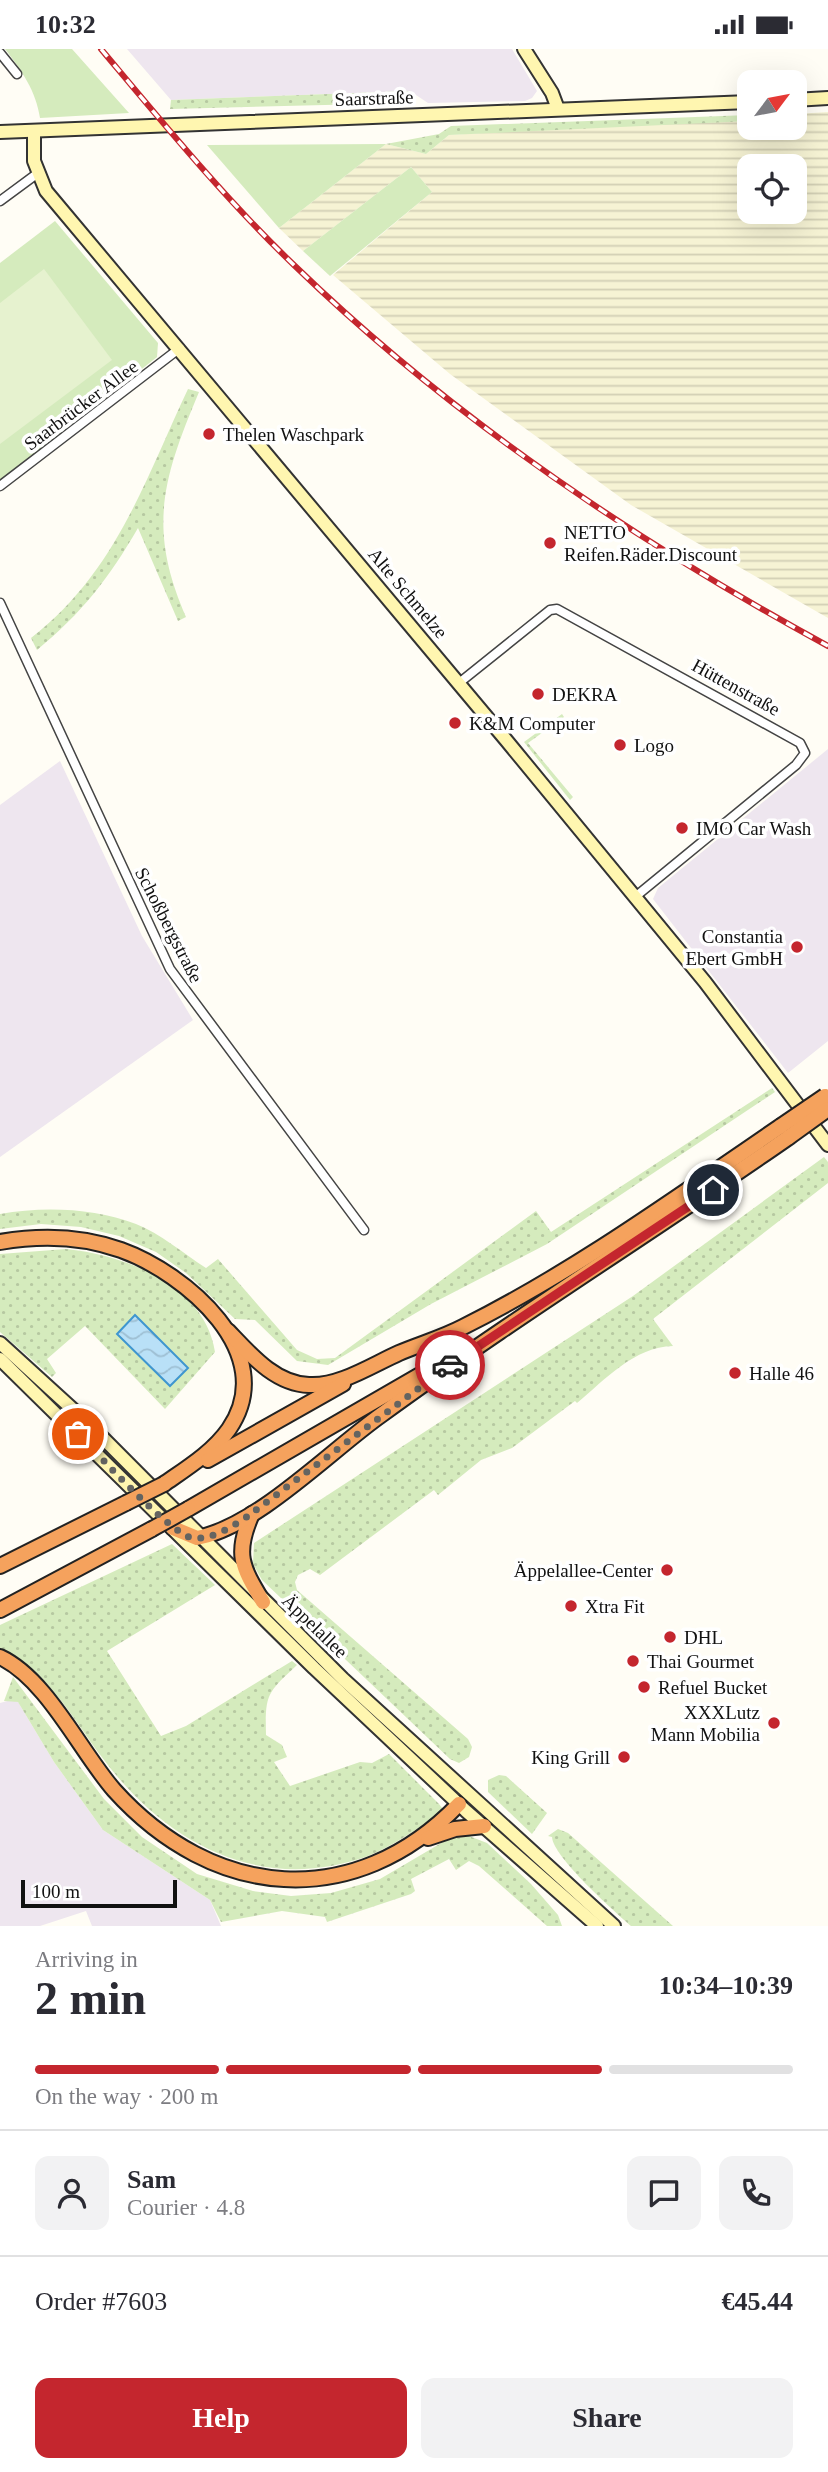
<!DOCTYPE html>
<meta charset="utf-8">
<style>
:root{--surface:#fff;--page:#f2f2f3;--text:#2b2b33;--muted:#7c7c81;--line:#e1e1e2;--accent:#c4262e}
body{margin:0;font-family:Georgia,serif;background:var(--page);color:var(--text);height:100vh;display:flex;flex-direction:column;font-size:26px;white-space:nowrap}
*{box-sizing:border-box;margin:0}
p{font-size:23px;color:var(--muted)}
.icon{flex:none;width:38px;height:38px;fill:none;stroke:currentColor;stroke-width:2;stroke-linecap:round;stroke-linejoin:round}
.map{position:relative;height:1877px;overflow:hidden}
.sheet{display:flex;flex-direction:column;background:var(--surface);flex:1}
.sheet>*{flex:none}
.needle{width:46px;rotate:58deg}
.fabs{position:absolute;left:737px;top:21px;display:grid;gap:14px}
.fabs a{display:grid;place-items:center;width:70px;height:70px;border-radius:14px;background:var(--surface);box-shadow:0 7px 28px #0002;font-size:35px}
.scale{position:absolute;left:21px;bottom:18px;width:156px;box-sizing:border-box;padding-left:7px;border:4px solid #111;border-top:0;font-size:19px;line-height:24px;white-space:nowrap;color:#111;-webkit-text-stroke:5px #fff;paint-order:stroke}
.pin{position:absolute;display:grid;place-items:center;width:60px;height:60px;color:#fff;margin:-30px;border:4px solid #fff;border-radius:50%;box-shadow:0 2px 7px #0007}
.courier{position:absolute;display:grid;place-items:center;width:70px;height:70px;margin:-35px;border:5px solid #c4262e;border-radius:50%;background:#fff;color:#222;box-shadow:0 2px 9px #0007}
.summary em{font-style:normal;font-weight:600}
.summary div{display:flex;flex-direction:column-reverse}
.summary{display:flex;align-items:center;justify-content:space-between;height:119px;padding:0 35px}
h1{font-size:46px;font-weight:600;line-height:52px}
.bar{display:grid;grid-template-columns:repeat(4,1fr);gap:10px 7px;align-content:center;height:84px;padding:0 35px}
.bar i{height:9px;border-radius:5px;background:var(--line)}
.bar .on{background:var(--accent)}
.bar p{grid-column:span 4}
.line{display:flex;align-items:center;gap:18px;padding:0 35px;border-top:2px solid var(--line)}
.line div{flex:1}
.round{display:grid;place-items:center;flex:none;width:74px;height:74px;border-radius:14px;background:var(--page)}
.primary-button{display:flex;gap:14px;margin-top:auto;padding:14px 35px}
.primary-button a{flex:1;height:80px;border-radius:14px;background:var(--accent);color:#fff;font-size:28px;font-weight:600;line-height:80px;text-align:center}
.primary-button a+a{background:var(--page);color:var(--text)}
.status{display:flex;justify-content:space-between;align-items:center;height:49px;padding:0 35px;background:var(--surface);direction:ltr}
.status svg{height:19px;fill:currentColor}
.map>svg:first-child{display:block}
</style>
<div class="status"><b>10:32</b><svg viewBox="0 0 49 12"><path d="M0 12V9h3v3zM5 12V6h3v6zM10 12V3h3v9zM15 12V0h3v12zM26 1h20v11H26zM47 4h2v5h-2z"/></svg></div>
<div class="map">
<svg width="828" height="1877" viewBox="0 0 828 1877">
<defs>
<pattern id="farmland-rules" width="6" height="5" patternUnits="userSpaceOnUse" patternTransform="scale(1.75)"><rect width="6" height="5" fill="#f6f3d4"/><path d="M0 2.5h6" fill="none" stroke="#d2cfb5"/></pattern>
<pattern id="grass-dots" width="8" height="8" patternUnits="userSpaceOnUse" patternTransform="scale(1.75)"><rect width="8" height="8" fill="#d5ebbd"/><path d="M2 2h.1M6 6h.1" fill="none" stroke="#b6c8a1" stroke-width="1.8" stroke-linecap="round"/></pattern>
<pattern id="water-waves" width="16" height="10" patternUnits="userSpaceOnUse" patternTransform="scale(1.75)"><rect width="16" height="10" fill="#b9e0f7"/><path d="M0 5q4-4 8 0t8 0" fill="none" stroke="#9ebfd3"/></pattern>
</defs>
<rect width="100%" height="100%" fill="#fffdf5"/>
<!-- industrial -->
<g fill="#eee6ef">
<path d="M127 0H512L537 42 532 49 525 52 428 54 410 42 171 51Z"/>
<path d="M828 700V992L788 1024 653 850 658 839Z"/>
<path d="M60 712 142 887 193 971 0 1108V756Z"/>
<path d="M11 1651 18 1653 54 1713 103 1781 210 1851 221 1877H92L86 1862 40 1877H0V1654Z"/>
</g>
<!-- farmland -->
<path fill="url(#farmland-rules)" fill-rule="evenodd" d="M828 63V569L631 456 450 325 333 226 432 143 411 118 303 202 279 179 386 95 426 105 449 86 749 68V79H794L795 65ZM749 117H794V163H749Z"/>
<!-- grass -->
<g fill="url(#grass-dots)">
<path d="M410 42 413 45 406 54 170 60 171 51Z"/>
<path d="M749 66V72L449 86 426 105 386 95 439 85 451 77Z"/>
<path d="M188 340 199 343C163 429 147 479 186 568L178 572 138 479C109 529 82 564 37 601L31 589C116 523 144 433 188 340Z"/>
<path d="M562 665 564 668 528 694 573 748 570 751 524 693Z"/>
<path d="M772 1039 775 1043 547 1195 431 1255 328 1316 297 1312 255 1271 235 1270 186 1224 156 1203 119 1187 81 1178 41 1175 0 1180V1165C44 1157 94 1159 136 1175 160 1184 184 1205 206 1219L218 1210 297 1301 317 1310 335 1309 536 1162 551 1183Z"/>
<path d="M824 1108 828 1113V1134L653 1270 673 1297C634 1298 606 1330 577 1354L575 1352 512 1399 481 1411 438 1446 434 1441 320 1526 310 1520 298 1526 295 1533 297 1541 468 1690 472 1698 469 1708 459 1714 450 1710 262 1531 253 1515 254 1494 633 1247Z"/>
<path d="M66 1200C125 1206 205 1236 215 1303L165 1360 85 1277 47 1310 56 1324 52 1328 0 1283V1205Z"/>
<path d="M172 1495 215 1536 107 1602 161 1687 186 1677 292 1612 297 1616C267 1644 265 1645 266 1686L282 1696 287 1708 274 1713 290 1737 360 1713 372 1714 389 1705 439 1755 443 1760 437 1767C415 1781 393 1797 368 1807 260 1846 165 1794 101 1707 73 1670 44 1617 0 1599V1576Z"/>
<path d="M13 1628 104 1750 142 1788 197 1825 253 1842 291 1847 331 1844 380 1830 448 1790 469 1787 487 1794 531 1835 558 1866 562 1877H547L479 1817 469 1812 456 1821 449 1810 411 1830 415 1842 411 1845 327 1873 325 1868 282 1862 221 1873 210 1851 103 1781 54 1713 18 1653 4 1652Z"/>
<path d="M499 1726 506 1727 547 1764 532 1785 488 1743V1731Z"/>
<path d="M558 1780 568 1784 673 1877H631C614 1862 553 1808 552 1788L548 1787Z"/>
</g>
<!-- park -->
<g fill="#d5ebbd">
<path d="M5 0H72L129 64 40 69C36 42 22 22 5 0Z"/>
<path d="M386 95 279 179 207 96Z"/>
<path d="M411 118 432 143 330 227 303 202Z"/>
<path d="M55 172 158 294 157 308 0 432V214Z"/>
</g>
<!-- pitch -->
<path fill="#e6f2cf" d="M44 220 112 311 0 395V254Z"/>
<!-- water -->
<path fill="url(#water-waves)" stroke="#3f96cf" stroke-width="2" d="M135 1266 188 1319 170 1337 117 1285Z"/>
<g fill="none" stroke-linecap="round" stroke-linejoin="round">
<!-- street casing -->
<g stroke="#444" stroke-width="11">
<g id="street">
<path d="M0 4 17 25"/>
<path d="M0 152 38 124"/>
<path d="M0 437 180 299"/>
<path d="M0 554 170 920 364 1181"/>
<path d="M459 634 550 561 557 560 800 694 805 704 796 716 635 848"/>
</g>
</g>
<!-- secondary casing -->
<g stroke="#333" stroke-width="16">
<g id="secondary">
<path d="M524 0 552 44 558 60"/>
<path d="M794 51 828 49"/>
<path d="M34 82V112L46 142 506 691 705 933 828 1096"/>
<path d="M0 83 749 53"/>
<path d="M0 1294 90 1376 343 1630 614 1877"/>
<path d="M0 1310 314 1619 466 1762 597 1877"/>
</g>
</g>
<!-- highway casing -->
<g stroke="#222" stroke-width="18">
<g id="highway">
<path d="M0 1193C40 1186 82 1187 121 1201 185 1224 281 1304 229 1380 213 1403 187 1419 164 1435"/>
<path d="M228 1282C250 1305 275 1335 309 1336 339 1338 372 1316 399 1304 420 1295 442 1289 463 1278 575 1222 677 1148 781 1077"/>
<path d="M208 1411 343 1335"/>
<path d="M188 1460 432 1319"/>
<path d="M252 1465C234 1505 242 1518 263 1553"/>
<path d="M173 1479 197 1489C258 1477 330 1402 381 1366 514 1269 654 1182 789 1088"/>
<path d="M0 1517 126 1454"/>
<path d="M0 1561 152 1480"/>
<path d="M0 1608C47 1630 80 1702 114 1741 213 1851 354 1864 459 1755"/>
<path d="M428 1789 455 1780 484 1777"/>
</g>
</g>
<!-- street -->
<use href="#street" stroke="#fff" stroke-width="8"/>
<!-- secondary -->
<use href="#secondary" stroke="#fff6b0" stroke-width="12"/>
<!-- highway -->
<use href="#highway" stroke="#f5a25d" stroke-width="14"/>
<!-- rail casing -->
<g stroke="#c4262e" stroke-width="6">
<path id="rail" d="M101 0C163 74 225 150 295 217 452 369 637 493 828 597"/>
</g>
<!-- rail -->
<use href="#rail" stroke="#fff" stroke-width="3.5" stroke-dasharray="10" stroke-linecap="butt"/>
<!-- highway-bridge casing -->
<g stroke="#222" stroke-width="18" stroke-linecap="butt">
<g id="highway-bridge">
<path d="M781 1077 825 1047"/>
<path d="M789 1088 828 1060"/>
<path d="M126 1454 164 1435"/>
<path d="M152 1480 188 1460"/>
</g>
</g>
<!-- highway-bridge -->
<use href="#highway-bridge" stroke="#f5a25d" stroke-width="14"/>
</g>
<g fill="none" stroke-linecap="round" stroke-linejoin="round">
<!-- done -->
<path stroke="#646461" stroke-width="7" stroke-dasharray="0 12.6" d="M78 1385C97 1404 172 1487 193 1489 213 1491 237 1475 252 1464L450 1316"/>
<!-- route -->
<path stroke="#c4262e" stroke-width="9" d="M450 1316 713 1141"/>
</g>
<!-- markers -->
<g fill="#c4262e" stroke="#fff" stroke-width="2.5">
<circle cx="209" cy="385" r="7"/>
<circle cx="550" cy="494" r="7"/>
<circle cx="538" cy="645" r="7"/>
<circle cx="455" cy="674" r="7"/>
<circle cx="620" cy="696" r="7"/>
<circle cx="682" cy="779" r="7"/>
<circle cx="797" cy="898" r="7"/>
<circle cx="735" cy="1324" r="7"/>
<circle cx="667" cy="1521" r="7"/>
<circle cx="571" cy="1557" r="7"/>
<circle cx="670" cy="1588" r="7"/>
<circle cx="633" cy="1612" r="7"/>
<circle cx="644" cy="1638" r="7"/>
<circle cx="774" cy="1674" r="7"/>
<circle cx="624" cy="1708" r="7"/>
</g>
<g text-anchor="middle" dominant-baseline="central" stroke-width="7" stroke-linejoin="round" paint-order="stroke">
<!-- street labels -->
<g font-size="19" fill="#111" stroke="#fff">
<text transform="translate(374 49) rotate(-2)">Saarstraße</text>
<text transform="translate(81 356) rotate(-37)">Saarbrücker Allee</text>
<text transform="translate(408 544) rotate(50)">Alte Schmelze</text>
<text transform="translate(736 638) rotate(29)">Hüttenstraße</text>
<text transform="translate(169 876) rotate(63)">Schoßbergstraße</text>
<text transform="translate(315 1577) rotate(44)">Äppelallee</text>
</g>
<!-- poi labels -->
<g font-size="19" fill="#111" stroke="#fff" text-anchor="start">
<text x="223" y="385">Thelen Waschpark</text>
<text x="564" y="483">NETTO<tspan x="564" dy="22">Reifen.Räder.Discount</tspan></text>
<text x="552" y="645">DEKRA</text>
<text x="469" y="674">K&amp;M Computer</text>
<text x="634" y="696">Logo</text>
<text x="696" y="779">IMO Car Wash</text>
<text x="783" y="887" text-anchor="end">Constantia<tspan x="783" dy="22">Ebert GmbH</tspan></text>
<text x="749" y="1324">Halle 46</text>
<text x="653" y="1521" text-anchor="end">Äppelallee-Center</text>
<text x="585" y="1557">Xtra Fit</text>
<text x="684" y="1588">DHL</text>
<text x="647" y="1612">Thai Gourmet</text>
<text x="658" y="1638">Refuel Bucket</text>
<text x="760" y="1663" text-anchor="end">XXXLutz<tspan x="760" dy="22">Mann Mobilia</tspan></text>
<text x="610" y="1708" text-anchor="end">King Grill</text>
</g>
</g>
</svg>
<div class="fabs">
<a><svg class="needle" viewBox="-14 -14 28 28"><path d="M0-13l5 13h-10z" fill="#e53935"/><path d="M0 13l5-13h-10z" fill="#7c7c81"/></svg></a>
<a><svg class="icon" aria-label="locate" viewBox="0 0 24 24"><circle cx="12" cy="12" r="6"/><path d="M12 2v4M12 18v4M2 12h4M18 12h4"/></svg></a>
</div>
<div class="scale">100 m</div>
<div class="pin" style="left:78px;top:1385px;background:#ea580c"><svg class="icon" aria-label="bag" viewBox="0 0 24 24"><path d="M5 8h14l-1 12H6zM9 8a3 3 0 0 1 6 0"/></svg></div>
<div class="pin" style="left:713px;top:1141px;background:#1f2937"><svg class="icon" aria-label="home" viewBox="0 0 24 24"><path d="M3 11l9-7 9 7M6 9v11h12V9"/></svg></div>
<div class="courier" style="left:450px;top:1316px"><svg class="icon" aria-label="car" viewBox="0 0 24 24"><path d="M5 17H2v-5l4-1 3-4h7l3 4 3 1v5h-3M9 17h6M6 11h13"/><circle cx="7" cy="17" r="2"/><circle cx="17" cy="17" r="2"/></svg></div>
</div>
<section class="sheet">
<div class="summary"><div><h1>2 min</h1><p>Arriving in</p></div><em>10:34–10:39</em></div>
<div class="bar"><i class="on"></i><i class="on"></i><i class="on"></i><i></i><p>On the way · 200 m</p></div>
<div class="line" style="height:126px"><a class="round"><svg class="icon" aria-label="person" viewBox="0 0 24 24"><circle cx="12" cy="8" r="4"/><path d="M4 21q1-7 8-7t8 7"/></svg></a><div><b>Sam</b><p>Courier · 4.8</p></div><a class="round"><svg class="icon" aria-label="chat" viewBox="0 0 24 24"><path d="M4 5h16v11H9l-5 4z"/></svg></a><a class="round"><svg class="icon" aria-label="phone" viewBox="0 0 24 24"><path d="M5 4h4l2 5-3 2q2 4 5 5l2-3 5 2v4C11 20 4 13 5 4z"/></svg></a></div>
<div class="line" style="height:91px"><div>Order #7603</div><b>€45.44</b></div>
<div class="primary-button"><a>Help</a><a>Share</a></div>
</section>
